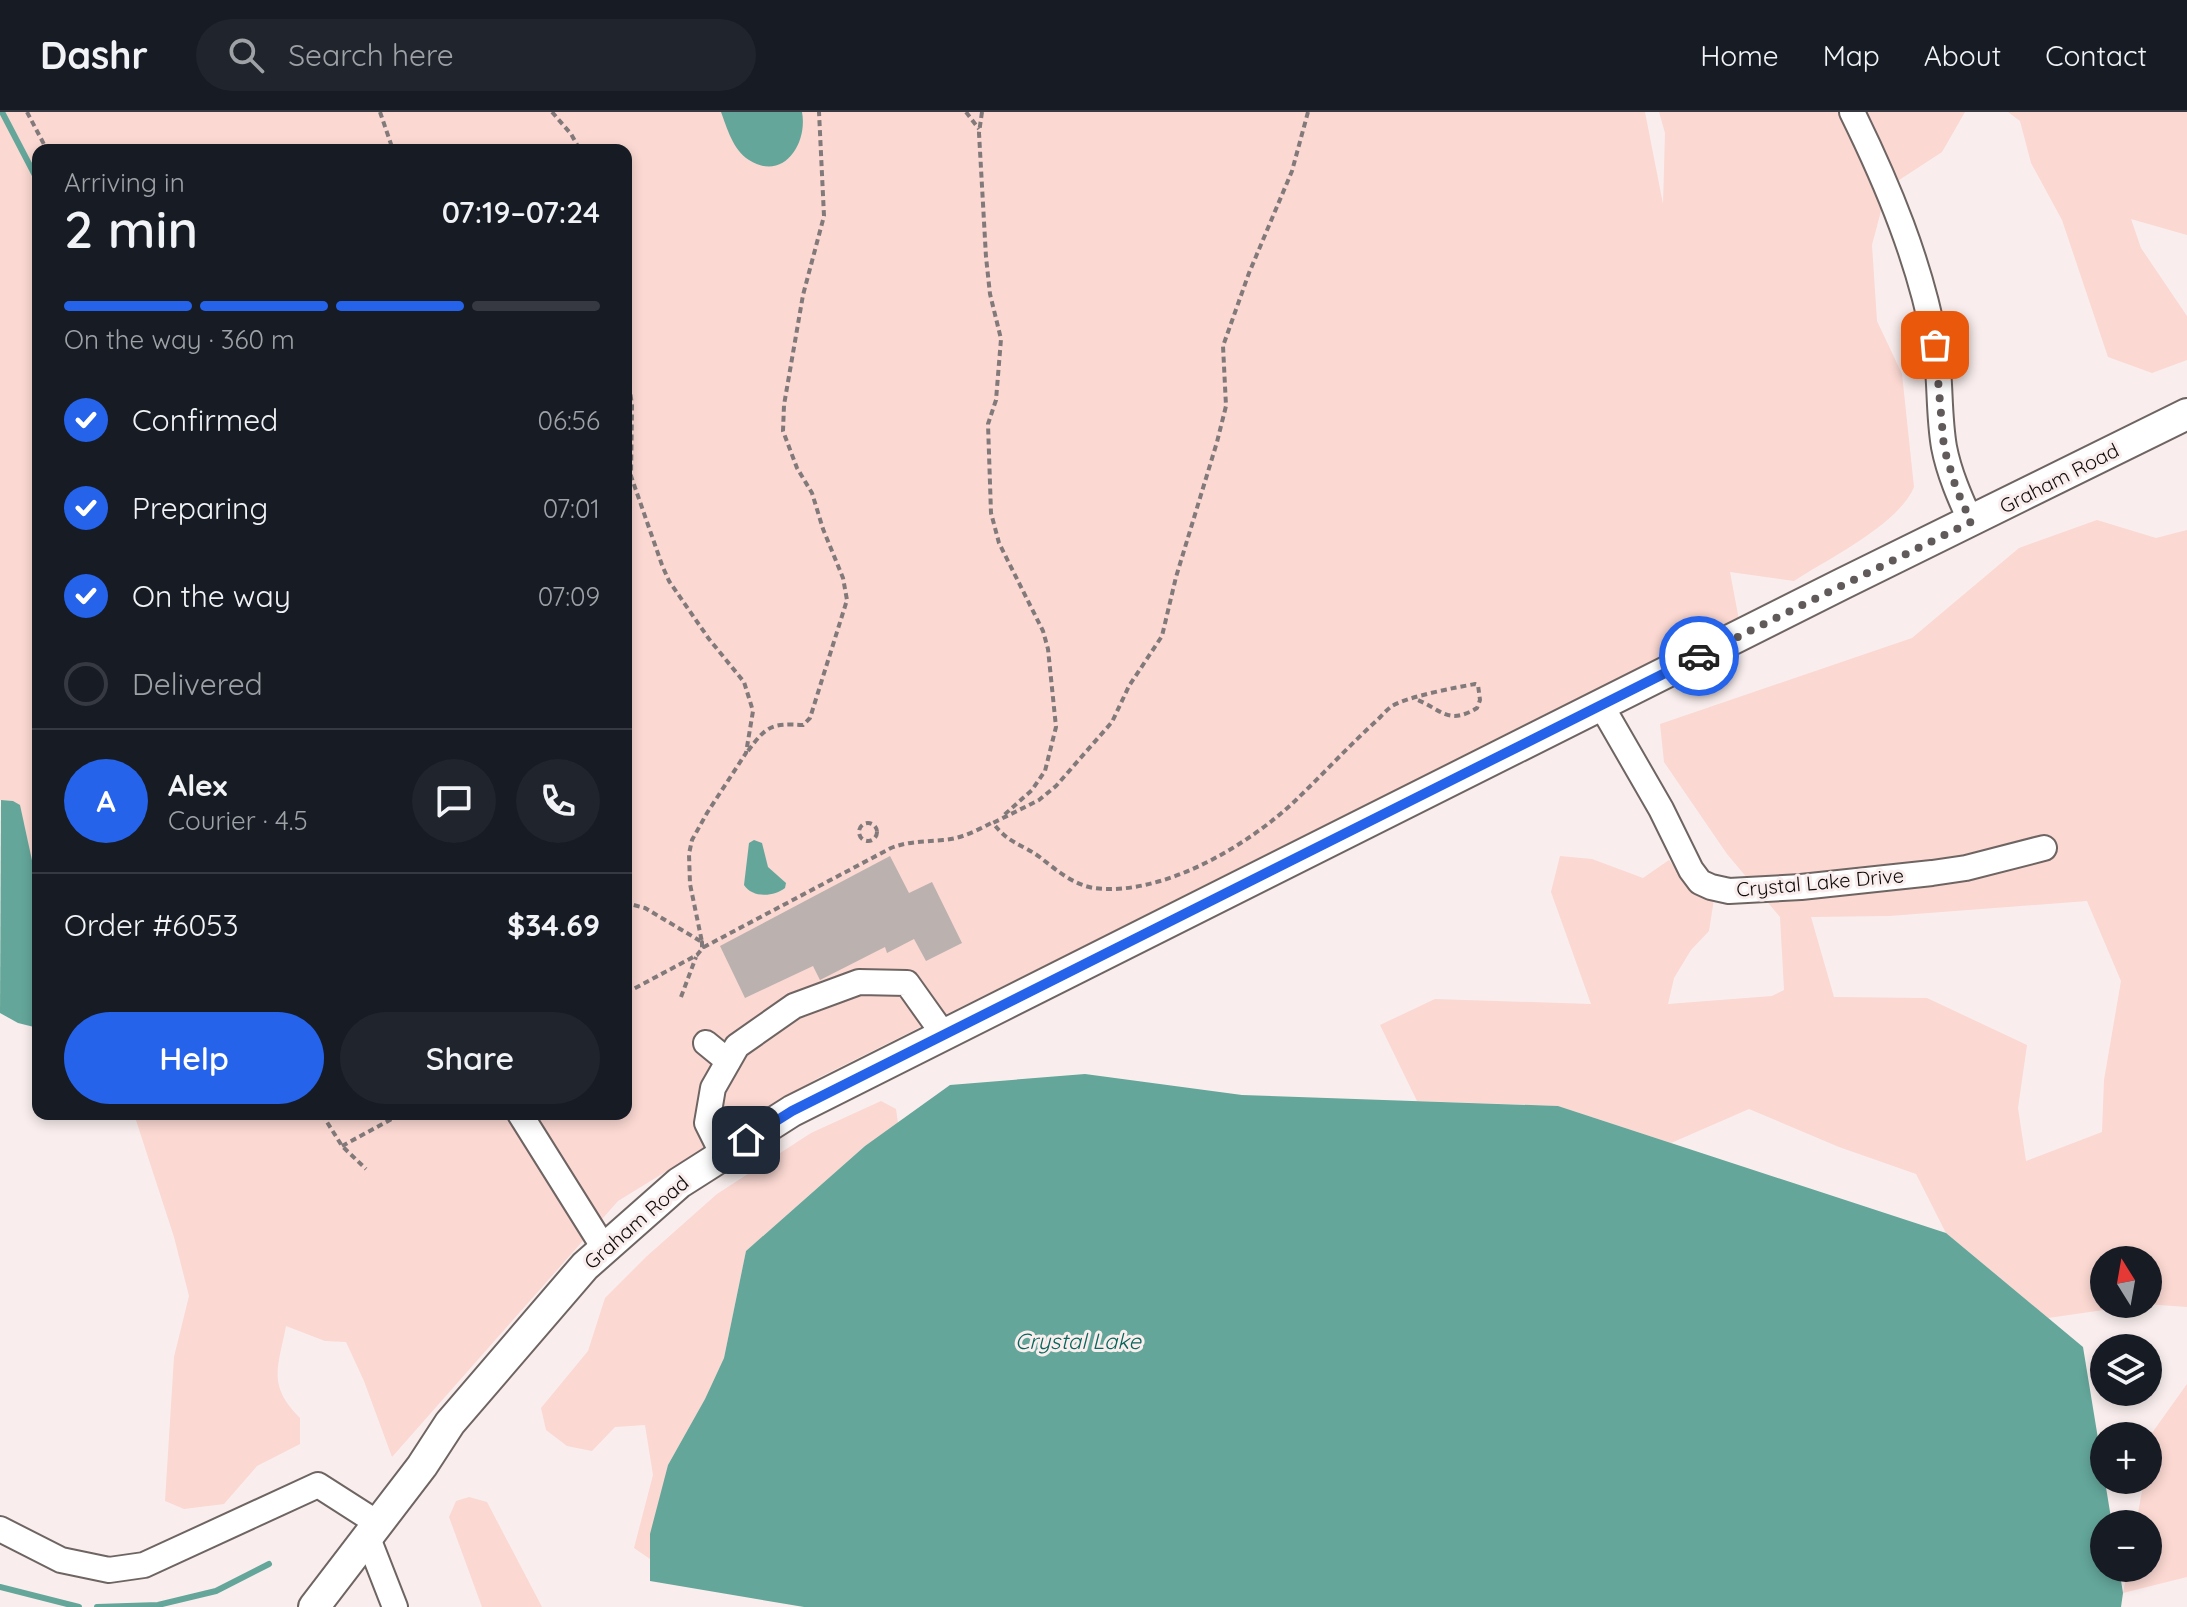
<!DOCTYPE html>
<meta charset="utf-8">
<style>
:root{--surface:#171b24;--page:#20242c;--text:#f1f3f6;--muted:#9ea1a6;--line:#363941;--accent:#2563eb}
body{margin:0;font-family:Quicksand,sans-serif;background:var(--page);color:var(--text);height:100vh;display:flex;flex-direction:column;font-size:30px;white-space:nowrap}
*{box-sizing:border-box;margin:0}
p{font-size:26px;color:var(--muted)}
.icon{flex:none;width:44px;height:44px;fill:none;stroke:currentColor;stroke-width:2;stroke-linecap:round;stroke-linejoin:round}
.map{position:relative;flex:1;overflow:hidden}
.details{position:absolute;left:32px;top:32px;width:600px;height:976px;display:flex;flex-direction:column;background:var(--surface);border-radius:16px;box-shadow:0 4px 12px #0003}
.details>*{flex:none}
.needle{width:52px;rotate:349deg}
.tools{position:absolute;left:2090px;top:1134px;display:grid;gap:16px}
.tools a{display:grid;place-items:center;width:72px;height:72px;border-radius:50%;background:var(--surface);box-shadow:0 4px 12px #0003;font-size:40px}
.pin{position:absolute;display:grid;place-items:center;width:68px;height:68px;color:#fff;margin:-34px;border-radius:16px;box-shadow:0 4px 12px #0006}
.courier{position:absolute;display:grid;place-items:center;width:80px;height:80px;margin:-40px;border:6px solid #2563eb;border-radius:50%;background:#fff;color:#222;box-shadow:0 2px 10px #0007}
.overview em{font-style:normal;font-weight:600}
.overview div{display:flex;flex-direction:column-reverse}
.overview{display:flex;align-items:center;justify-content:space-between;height:136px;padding:0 32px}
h1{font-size:52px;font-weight:600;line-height:60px}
.bar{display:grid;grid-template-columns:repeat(4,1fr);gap:12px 8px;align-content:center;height:96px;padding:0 32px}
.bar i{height:10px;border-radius:6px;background:var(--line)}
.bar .on{background:var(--accent)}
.bar p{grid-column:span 4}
.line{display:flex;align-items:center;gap:20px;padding:0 32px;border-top:2px solid var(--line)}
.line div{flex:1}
.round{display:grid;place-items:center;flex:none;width:84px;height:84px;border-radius:42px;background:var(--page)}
ol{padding:0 32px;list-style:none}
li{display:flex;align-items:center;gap:24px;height:88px}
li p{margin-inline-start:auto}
li .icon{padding:8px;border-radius:50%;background:var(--accent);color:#fff;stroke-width:4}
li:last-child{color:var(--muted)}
li i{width:44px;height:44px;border:4px solid var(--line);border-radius:50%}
.primary-button{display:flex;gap:16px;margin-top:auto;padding:16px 32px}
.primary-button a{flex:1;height:92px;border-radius:48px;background:var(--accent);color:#fff;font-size:32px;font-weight:600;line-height:92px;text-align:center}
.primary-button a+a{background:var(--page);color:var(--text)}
header{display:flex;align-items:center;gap:48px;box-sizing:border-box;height:112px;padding:0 40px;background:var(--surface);border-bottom:2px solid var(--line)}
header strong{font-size:38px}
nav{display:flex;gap:44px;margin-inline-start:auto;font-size:28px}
.search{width:560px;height:72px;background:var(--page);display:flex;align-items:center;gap:20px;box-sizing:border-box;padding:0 28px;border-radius:44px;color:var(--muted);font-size:30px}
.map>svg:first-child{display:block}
</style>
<header>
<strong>Dashr</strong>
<div class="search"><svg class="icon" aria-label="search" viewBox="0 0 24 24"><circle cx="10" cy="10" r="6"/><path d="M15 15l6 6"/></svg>Search here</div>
<nav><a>Home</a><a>Map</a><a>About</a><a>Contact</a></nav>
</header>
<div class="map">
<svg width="2187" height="1495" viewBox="0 0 2187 1495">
<rect width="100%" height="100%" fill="#f9eeed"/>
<!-- green -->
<g fill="#fbd8d2" fill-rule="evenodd">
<path d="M0 0H1645L1663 92 1665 21 1659 0H1965L1942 40 1887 76 1872 133 1877 209 1902 262 1914 375C1898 413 1829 446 1794 469L1730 460 1739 508 818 966 618 1089 392 1345 364 1269 346 1230 325 1229 286 1214C278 1256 267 1273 300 1306V1332L257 1354 224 1392 184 1397 165 1389 174 1245 189 1184 174 1125 134 1002H626V38H38V776L24 715 13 689 0 688Z"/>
<path d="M2008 0H2187V123L2131 107 2141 136 2187 204V248L2152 261 2108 245 2062 108 2031 51 2020 9Z"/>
<path d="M2097 408 2156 426 2187 418V1195L2145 1192 2048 1206 1946 1121 1916 1062 1839 1035 1749 997 1671 1031 1558 994 1417 989 1380 913 1435 887 1591 892 1551 780 1560 744 1592 747 1643 766 1669 748 1684 768 1714 787 1709 819 1691 838 1674 866 1668 892 1772 884 1784 878 1780 805 1727 742 1664 650 1660 612 1912 526 2019 436ZM2087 789 2121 869 2104 968 2102 1020 2026 1049 2018 996 2027 933 1927 886 1834 885 1811 805 1889 804ZM2104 1148H2148V1192H2104Z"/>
<path d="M881 989 896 997 898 1011 865 1034 746 1139 724 1246 705 1287 668 1353 650 1447 634 1436 653 1363 645 1313 615 1315 592 1339 567 1334 546 1318 541 1296 588 1239 605 1186 647 1144 717 1082 811 1021Z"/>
<path d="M2187 1272V1465L2123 1481 2128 1456H2148V1412H2136L2144 1368H2148V1344L2152 1321Z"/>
<path d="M469 1385 487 1390 542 1495H482L449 1405 456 1389Z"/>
</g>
<!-- water -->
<g fill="#64a69a">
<path d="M721 0H802C808 32 783 70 749 48 733 38 727 16 721 0Z"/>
<path d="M1 688 13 689 20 693 38 776V916L18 911 0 901Z"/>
<path d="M754 728 762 731 768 755 786 771 785 776C774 785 752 786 744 773L749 731Z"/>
<path d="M1085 962 1242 983 1558 994 1946 1121 2083 1235 2112 1412H2104V1456H2119L2123 1481 2121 1495H804L650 1469V1422L668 1353 705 1287 724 1246 746 1139 865 1034 950 973Z"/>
</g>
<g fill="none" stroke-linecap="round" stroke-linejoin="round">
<!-- stream -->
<g stroke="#64a69a" stroke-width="6">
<path d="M2 0 38 69"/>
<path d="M0 1475 79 1495"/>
<path d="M97 1495 158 1493 216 1479 269 1452"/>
</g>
</g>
<!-- building -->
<path fill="#bbb1af" d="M890 744 909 781 932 770 962 831 926 849 914 827 887 841 885 835 820 868 813 854 745 886 720 834Z"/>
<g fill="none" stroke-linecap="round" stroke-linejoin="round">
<!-- minor casing -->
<g stroke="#6e6563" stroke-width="28">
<g id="minor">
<path d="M1852 0C1888 73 1920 150 1935 231 1941 265 1938 300 1944 335 1949 361 1960 386 1971 410"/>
<path d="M1601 593 1661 697 1691 758 1700 770 1711 775 1729 779 1801 775 1932 761 1966 756 2044 736"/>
<path d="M706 931 728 949"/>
<path d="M520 1002 604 1136"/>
<path d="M723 1043 707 1011 713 976 737 934 794 894 859 870 907 871 944 923"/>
<path d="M0 1417 61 1448 109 1458 144 1453 318 1373 379 1412"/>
<path d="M368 1426 395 1495"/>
</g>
</g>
<!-- major casing -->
<g stroke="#6e6563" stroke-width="34">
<path id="major" d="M314 1495 422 1354 450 1311 585 1154 679 1071 792 999 1842 472 2187 302"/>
</g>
<!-- path -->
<g stroke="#827a7a" stroke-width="4" stroke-dasharray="6 4" stroke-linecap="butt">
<path d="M27 0 47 38"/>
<path d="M380 0 393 38"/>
<path d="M552 0 571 22 580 38"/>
<path d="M966 0 979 17"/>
<path d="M982 0 979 21 986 145 990 182 1001 227 996 288 988 312 991 401 999 431 1043 519 1048 537 1056 615 1045 659 1032 678 1004 703"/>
<path d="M1308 0 1292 59 1249 161 1223 234 1226 294 1217 330 1176 465 1162 524 1129 574 1112 610 1056 674 1039 688 993 711C1010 733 1021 731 1041 746 1056 758 1074 773 1094 776 1162 785 1249 733 1296 688 1322 663 1347 636 1374 611 1380 606 1385 599 1392 594 1410 584 1453 576 1475 572L1478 573 1480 588 1477 596C1447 614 1442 597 1415 587"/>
<path d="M626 253 632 293 631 364 662 453 669 469 709 527 744 570 753 599 746 641 707 701 692 728 689 742 690 772 702 830 645 796 626 791"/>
<path d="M748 639C766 614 772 611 803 613L810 606 847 488 843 466 823 417 812 381 797 356 783 319 784 293 803 183 824 104 819 0"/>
<circle cx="868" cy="720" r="9"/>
<path d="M626 881 697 843 702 837V830L704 835 891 736C909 729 924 730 943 728 961 727 978 718 993 710"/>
<path d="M681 885 696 845"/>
<path d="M322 1002 342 1034 366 1057"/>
<path d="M342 1034 401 1002"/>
</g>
<!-- minor -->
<use href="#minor" stroke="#fff" stroke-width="24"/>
<!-- major -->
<use href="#major" stroke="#fff" stroke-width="30"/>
</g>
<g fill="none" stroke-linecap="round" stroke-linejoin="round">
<!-- done -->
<path stroke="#615a5a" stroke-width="8" stroke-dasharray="0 14.4" d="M1699 544 1971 410 1956 376 1944 336 1935 233"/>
<!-- route -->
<path stroke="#2563eb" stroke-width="10" d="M746 1028 792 999 1699 544"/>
</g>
<g text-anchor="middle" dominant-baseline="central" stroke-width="6" stroke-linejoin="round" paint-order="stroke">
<!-- street labels -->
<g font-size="20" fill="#0f0b0b" stroke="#f9eeed">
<text transform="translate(2059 366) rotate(-27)">Graham Road</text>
<text transform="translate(1820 770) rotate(-5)">Crystal Lake Drive</text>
<text transform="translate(636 1110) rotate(-41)">Graham Road</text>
</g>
<!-- water labels -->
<g font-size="22" font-style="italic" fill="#07665b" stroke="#f9eeed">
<text x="1078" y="1229">Crystal Lake</text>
</g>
</g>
</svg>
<div class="tools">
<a><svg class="needle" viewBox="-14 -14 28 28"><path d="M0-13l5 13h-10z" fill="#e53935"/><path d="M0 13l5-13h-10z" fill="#9ea1a6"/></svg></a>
<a><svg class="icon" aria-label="layers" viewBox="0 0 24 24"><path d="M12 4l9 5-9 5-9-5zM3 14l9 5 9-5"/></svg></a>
<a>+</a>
<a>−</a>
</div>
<div class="pin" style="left:1935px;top:233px;background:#ea580c"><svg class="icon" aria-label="bag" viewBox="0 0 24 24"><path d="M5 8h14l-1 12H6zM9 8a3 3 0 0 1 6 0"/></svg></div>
<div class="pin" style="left:746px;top:1028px;background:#1f2937"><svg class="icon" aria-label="home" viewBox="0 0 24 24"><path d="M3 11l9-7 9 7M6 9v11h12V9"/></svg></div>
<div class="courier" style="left:1699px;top:544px"><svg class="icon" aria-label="car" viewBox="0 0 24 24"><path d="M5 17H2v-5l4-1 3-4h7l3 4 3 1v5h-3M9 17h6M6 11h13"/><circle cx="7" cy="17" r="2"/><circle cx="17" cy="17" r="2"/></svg></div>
<section class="details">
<div class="overview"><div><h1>2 min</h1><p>Arriving in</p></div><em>07:19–07:24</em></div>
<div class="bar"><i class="on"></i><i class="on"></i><i class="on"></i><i></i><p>On the way · 360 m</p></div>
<ol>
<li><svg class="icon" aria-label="check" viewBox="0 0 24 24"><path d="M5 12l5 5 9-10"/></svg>Confirmed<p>06:56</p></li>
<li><svg class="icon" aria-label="check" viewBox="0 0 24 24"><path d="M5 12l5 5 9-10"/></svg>Preparing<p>07:01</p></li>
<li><svg class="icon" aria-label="check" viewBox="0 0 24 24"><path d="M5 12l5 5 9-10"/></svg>On the way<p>07:09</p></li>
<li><i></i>Delivered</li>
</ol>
<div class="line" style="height:144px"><b class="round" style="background:var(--accent);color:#fff">A</b><div><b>Alex</b><p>Courier · 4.5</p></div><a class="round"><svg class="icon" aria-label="chat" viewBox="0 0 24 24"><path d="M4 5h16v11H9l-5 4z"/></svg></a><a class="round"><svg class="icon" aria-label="phone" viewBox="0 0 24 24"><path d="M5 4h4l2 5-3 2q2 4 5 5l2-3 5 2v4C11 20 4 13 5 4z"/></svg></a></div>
<div class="line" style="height:104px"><div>Order #6053</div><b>$34.69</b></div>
<div class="primary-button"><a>Help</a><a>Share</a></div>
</section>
</div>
